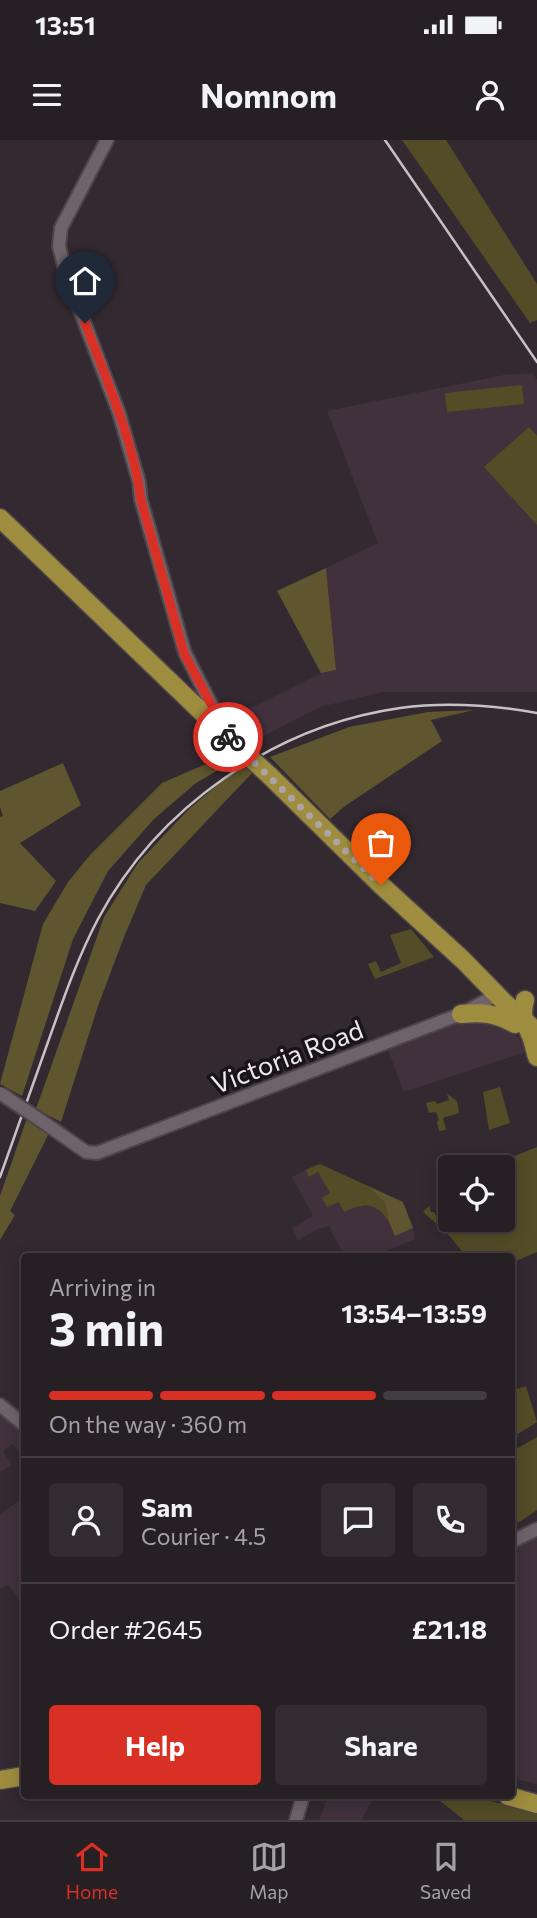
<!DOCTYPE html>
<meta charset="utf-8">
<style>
:root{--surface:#261f24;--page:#322c31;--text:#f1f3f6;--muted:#a4a2a6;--line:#423d41;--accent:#d93025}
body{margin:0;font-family:Commissioner,sans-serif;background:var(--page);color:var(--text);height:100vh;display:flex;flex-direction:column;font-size:26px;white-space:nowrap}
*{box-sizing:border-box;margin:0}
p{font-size:23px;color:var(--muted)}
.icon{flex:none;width:38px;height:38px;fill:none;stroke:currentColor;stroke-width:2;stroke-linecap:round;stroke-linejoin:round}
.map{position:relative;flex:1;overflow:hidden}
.details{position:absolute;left:21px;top:1113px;width:494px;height:546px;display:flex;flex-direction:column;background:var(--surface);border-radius:7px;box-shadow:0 4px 18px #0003,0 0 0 2px var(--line)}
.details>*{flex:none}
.fabs{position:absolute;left:438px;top:1015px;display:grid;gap:14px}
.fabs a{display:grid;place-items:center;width:77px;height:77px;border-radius:7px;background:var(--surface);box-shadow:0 4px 18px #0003,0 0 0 2px var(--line);font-size:35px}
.pin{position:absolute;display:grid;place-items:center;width:60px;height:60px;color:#fff;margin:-72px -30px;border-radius:50% 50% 50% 0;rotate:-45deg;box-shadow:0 0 7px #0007}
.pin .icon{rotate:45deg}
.courier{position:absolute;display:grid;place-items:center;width:70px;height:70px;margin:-35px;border:5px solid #d93025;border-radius:50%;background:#fff;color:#222;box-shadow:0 2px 9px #0007}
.overview em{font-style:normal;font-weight:700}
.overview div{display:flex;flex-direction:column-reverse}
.overview{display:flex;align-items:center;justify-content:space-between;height:119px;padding:0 28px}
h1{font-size:46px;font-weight:700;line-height:52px}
.bar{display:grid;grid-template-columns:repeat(4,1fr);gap:10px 7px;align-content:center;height:84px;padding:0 28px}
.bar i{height:9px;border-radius:5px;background:var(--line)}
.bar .selected{background:var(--accent)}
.bar p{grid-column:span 4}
.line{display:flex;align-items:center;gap:18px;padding:0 28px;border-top:2px solid var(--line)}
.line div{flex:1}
.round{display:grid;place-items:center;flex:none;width:74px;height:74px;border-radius:7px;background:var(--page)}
.button{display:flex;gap:14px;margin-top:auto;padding:14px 28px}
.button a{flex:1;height:80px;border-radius:7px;background:var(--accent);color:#fff;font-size:28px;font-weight:700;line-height:80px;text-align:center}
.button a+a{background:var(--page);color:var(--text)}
.status{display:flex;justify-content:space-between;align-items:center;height:49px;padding:0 35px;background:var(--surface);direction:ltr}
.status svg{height:19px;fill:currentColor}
header{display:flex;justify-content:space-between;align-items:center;height:91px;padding:0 28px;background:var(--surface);font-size:32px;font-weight:700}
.tab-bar{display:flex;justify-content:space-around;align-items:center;height:98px;border-top:2px solid var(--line);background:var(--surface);font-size:19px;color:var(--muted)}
.tab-bar a{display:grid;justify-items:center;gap:4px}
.tab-bar .selected{color:var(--accent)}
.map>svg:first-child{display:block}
</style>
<div class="status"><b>13:51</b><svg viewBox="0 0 49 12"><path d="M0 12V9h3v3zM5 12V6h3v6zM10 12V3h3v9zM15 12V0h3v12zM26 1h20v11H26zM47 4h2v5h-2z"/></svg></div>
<header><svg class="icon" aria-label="menu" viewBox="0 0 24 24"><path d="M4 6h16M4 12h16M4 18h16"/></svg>Nomnom<svg class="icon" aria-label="person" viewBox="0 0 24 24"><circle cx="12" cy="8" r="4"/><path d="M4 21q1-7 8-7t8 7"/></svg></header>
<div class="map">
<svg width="537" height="1680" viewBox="0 0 537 1680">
<rect width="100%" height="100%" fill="#332930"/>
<!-- built -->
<g fill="#40313c">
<path d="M533 233 537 240V552H383L320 567 252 602 227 580 321 533 336 530 326 428 378 403 327 271 504 235Z"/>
<path d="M480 879 510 889 522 902 526 912 404 952 388 910 462 882Z"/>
<path d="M320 1024 368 1046 385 1063 395 1095 413 1088 415 1099 375 1116H344L329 1086 318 1089 298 1100 292 1088 313 1076 292 1037 314 1025Z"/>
<path d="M0 1269 24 1290V1320L13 1304 3 1311 12 1325 0 1332Z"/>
<path d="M24 1357V1456L23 1455 19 1458 8 1445 0 1449V1374Z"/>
<path d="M537 1397V1644L511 1638V1410Z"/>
<path d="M328 1656H374L362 1680H319Z"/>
</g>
<!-- green -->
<g fill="#544c27">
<path d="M402 0H446L537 144V180L530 183Z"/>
<path d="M522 245 524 264 447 272 445 253Z"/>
<path d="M529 287 537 296V385L484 327Z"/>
<path d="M411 789 434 817 375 839 368 824 376 821 381 832 401 823 390 795Z"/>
<path d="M500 947 510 983 489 990 483 952Z"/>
<path d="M447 954 457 961 459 973 443 978 446 990 439 991 437 982 439 980 436 972 429 973 426 963 435 961 437 964 449 960Z"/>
<path d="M537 1007V1112L511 1123V1116H466L447 1093 423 1072 429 1066 431 1072H434L437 1079 443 1077 446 1084 457 1080H502V1027H488Z"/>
<path d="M320 1024 368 1046 385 1063 389 1082C375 1061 365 1063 344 1072L339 1062 327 1067 322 1058 330 1053 318 1032 309 1037 306 1030Z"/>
<path d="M526 1246 537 1282 518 1294 511 1288V1251Z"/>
<path d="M537 1297V1370L518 1383 513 1370 511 1369V1312Z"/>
<path d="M434 1656H469L537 1672V1680H464Z"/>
</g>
<!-- forest -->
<g fill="#5f562f">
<path d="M326 428 336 530 321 533 277 451Z"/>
<path d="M474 570 431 580 442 601 345 666 330 679 270 617 349 587 428 572Z"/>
<path d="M231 613 237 619 196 643 154 679 108 731 73 799 22 956 0 944 43 784 68 742 90 715 162 643Z"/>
<path d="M63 623 81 665 20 703 56 741 35 771 0 763V677L3 676 0 667V651Z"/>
<path d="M242 624 253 632 146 745 124 797 98 866 61 982 36 969 104 777 138 723 189 669Z"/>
<path d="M27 978 49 993 10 1071 15 1075 0 1100V1056Z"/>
<path d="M368 1046 403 1062 413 1088 395 1096 389 1082 385 1063Z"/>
</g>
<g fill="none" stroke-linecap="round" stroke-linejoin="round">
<!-- minor casing -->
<g stroke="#4e454b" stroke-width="16">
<g id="minor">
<path d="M107 0 61 88 59 106 66 134 119 273 139 342 141 360 185 513 214 570 211 581"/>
<path d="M46 984 86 1012 97 1013 461 874 491 858"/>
<path d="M0 1265 24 1285"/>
<path d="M511 1402 537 1389"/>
<path d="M296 1680 303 1656"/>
</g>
</g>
<!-- highway casing -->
<g stroke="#4e454b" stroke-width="21">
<g id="highway">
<path d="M0 378 236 605"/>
<path d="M269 635 381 745 463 820 505 863 537 892"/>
<path d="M525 860C520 879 526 883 532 899 534 905 535 911 537 917"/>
<path d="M461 874C483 872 495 873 515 884"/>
<path d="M0 1640 24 1636"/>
<path d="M508 1656 537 1664"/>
</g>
</g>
<!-- minor -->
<use href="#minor" stroke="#6f636b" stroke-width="12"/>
<!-- highway -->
<use href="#highway" stroke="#9e8d3e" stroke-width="18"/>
<!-- rail -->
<g stroke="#c7c0c5" stroke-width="2.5">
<path d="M385 0 537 222"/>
<path d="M0 1037C16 992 32 947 48 902 63 860 77 819 98 779 158 667 274 586 400 568 445 562 492 565 537 573"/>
</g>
<!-- minor-bridge casing -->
<g stroke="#4e454b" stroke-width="16" stroke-linecap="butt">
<path id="minor-bridge" d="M0 953 46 984"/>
</g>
<!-- highway-bridge casing -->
<g stroke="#4e454b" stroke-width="21" stroke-linecap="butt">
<path id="highway-bridge" d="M236 605 269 635"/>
</g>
<!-- minor-bridge -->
<use href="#minor-bridge" stroke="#6f636b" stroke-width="12"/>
<!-- highway-bridge -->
<use href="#highway-bridge" stroke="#9e8d3e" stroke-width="18"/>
</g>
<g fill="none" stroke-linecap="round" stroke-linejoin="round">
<!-- done -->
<path stroke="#ada4aa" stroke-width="7" stroke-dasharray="0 12.6" d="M228 597 381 745"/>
<!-- route -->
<path stroke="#d93025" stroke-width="9" d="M85 183C107 241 133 299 141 360L184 513 214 570 211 581 228 597"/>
</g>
<g text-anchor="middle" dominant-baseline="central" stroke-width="7" stroke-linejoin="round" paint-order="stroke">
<!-- street labels -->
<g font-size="26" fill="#eee7ec" stroke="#181417">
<text transform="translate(287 916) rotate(-21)">Victoria Road</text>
</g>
</g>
</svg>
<div class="fabs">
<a><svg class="icon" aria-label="locate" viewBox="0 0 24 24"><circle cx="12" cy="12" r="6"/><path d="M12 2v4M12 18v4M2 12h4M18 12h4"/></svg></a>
</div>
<div class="pin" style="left:381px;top:745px;background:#ea580c"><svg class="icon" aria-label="bag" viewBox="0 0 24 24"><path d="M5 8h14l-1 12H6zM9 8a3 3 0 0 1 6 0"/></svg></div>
<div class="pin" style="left:85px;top:183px;background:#1f2937"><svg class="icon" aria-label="home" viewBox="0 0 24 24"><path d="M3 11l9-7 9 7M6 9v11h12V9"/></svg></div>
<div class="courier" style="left:228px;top:597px"><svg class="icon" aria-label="bike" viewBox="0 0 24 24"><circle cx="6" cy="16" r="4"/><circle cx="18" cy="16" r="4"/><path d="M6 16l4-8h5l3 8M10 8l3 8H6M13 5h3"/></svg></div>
<section class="details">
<div class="overview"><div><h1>3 min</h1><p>Arriving in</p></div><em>13:54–13:59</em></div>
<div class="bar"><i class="selected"></i><i class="selected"></i><i class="selected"></i><i></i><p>On the way · 360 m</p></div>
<div class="line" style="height:126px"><a class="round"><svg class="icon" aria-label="person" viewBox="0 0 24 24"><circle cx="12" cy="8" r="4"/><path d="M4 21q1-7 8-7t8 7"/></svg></a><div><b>Sam</b><p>Courier · 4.5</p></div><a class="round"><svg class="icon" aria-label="chat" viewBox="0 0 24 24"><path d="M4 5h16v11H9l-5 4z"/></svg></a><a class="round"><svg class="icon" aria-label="phone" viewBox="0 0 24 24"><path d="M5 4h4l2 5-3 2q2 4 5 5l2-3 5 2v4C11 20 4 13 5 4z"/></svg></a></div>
<div class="line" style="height:91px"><div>Order #2645</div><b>£21.18</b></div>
<div class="button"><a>Help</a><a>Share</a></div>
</section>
</div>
<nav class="tab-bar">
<a class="selected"><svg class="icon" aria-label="home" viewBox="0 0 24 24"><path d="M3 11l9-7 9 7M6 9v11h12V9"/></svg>Home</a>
<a><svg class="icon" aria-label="map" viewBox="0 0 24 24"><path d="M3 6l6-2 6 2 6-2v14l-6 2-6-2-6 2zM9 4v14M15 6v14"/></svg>Map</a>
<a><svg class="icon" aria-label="saved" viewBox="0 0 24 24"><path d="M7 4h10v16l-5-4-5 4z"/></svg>Saved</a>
</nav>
